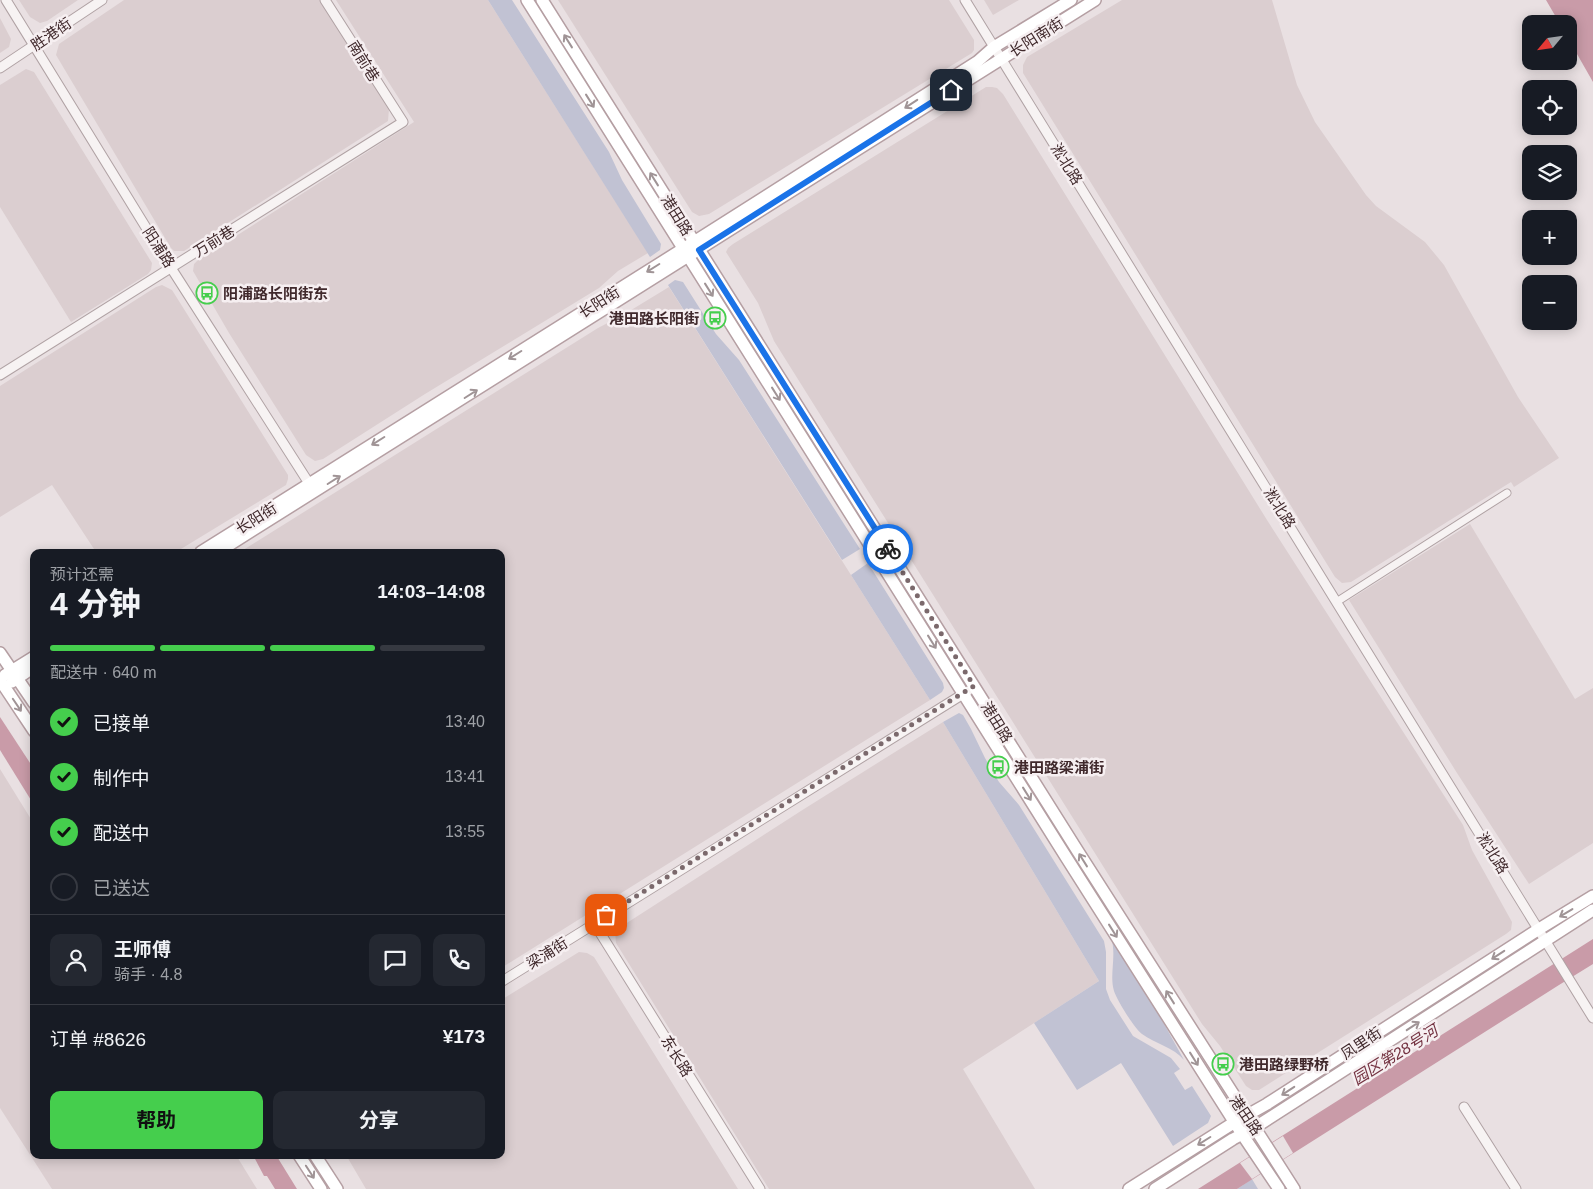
<!DOCTYPE html>
<html lang="zh">
<meta charset="utf-8">
<style>
:root{--surface:#171b24;--page:#242831;--text:#f1f3f6;--muted:#9ea1a6;--line:#363941;--accent:#45ce4d}
body{margin:0;font-family:Arial,"Noto Sans SC",sans-serif;background:var(--page);color:var(--text);height:100vh;display:flex;flex-direction:column;font-size:19px;white-space:nowrap}
*{box-sizing:border-box;margin:0}
p{font-size:16px;color:var(--muted)}
.icon{flex:none;width:28px;height:28px;fill:none;stroke:currentColor;stroke-width:2;stroke-linecap:round;stroke-linejoin:round}
.map{position:relative;flex:1;overflow:hidden}
.details{position:absolute;left:30px;top:549px;width:475px;height:610px;display:flex;flex-direction:column;background:var(--surface);border-radius:10px;box-shadow:0 2px 12px #0003}
.details>*{flex:none}
.needle{width:32px;rotate:241deg}
.controls{position:absolute;left:1522px;top:15px;display:grid;gap:10px}
.controls a{display:grid;place-items:center;width:55px;height:55px;border-radius:10px;background:var(--surface);box-shadow:0 2px 12px #0003;font-size:25px}
.pin{position:absolute;display:grid;place-items:center;width:42px;height:42px;color:#fff;margin:-21px;border-radius:10px;box-shadow:0 2px 8px #0006}
.courier{position:absolute;display:grid;place-items:center;width:50px;height:50px;margin:-25px;border:4px solid #1a73e8;border-radius:50%;background:#fff;color:#222;box-shadow:0 1px 6px #0007}
.headline em{font-style:normal;font-weight:700}
.headline div{display:flex;flex-direction:column-reverse}
.headline{display:flex;align-items:center;justify-content:space-between;height:85px;padding:0 20px}
h1{font-size:32px;font-weight:700;line-height:38px}
.bar{display:grid;grid-template-columns:repeat(4,1fr);gap:8px 5px;align-content:center;height:60px;padding:0 20px}
.bar i{height:6px;border-radius:4px;background:var(--line)}
.bar .selected{background:var(--accent)}
.bar p{grid-column:span 4}
.line{display:flex;align-items:center;gap:12px;padding:0 20px;border-top:1px solid var(--line)}
.line div{flex:1}
.round{display:grid;place-items:center;flex:none;width:52px;height:52px;border-radius:10px;background:var(--page)}
ol{padding:0 20px;list-style:none}
li{display:flex;align-items:center;gap:15px;height:55px}
li p{margin-inline-start:auto}
li .icon{padding:5px;border-radius:50%;background:var(--accent);color:#111;stroke-width:4}
li:last-child{color:var(--muted)}
li i{width:28px;height:28px;border:2px solid var(--line);border-radius:50%}
.cta{display:flex;gap:10px;margin-top:auto;padding:10px 20px}
.cta a{flex:1;height:58px;border-radius:10px;background:var(--accent);color:#111;font-size:20px;font-weight:700;line-height:58px;text-align:center}
.cta a+a{background:var(--page);color:var(--text)}
.map>svg:first-child{display:block}
</style>
<div class="map">
<svg width="1593" height="1189" viewBox="0 0 1593 1189">
<rect width="100%" height="100%" fill="#e9e0e2"/>
<!-- built -->
<g fill="#dbced0">
<path d="M19 0H78L47 21 40 23 30 17Z"/>
<path d="M124 0H320L389 109 388 121 184 251H174L171 248 56 55 59 44Z"/>
<path d="M336 0H488L648 253 618 271 599 288 425 394 323 459 315 461 306 455 229 333 193 271 194 264 197 261 414 122Z"/>
<path d="M558 0H949L974 40V50L972 53 709 214 699 216 692 212Z"/>
<path d="M984 0H1019L993 15Z"/>
<path d="M1122 0H1272L1297 85 1315 122 1366 195 1376 206 1425 242 1444 265 1518 397 1559 458 1514 487 1511 482 1351 582 1342 583 1335 577 1023 73V65L1027 57Z"/>
<path d="M0 18 11 39 9 47 0 53Z"/>
<path d="M26 69 34 72 152 263 151 270 148 274 71 322 0 207V85Z"/>
<path d="M986 87H992L997 88 1003 94 1267 520 1463 825 1472 850 1512 922 1511 930 1506 934 1259 1090H1252L1246 1086 1220 1046 1202 1024 774 341 758 303 726 252 728 248 733 244Z"/>
<path d="M162 285 172 290 288 475V479L286 485 176 552H96L52 485 0 517V386L156 287Z"/>
<path d="M669 287 930 700 501 968V552H240L598 328 623 315Z"/>
<path d="M1470 524 1575 699 1593 688V843L1529 884 1457 773 1349 600Z"/>
<path d="M943 722 1099 981 963 1069 1035 1189H769L616 943 615 931 619 928 804 809Z"/>
<path d="M0 769 34 824V1155H236L257 1189H52L0 1108Z"/>
<path d="M579 952 587 953 594 957 738 1189H366L346 1155H501V1000Z"/>
</g>
<!-- green -->
<g fill="#c1c2d3">
<path d="M488 0H512L609 152 622 180 661 244 660 250 650 257Z"/>
<path d="M675 280 683 282 716 334 739 360 860 549 842 560 668 285Z"/>
<path d="M868 563 943 683 944 688 942 692 930 700 851 575Z"/>
<path d="M959 713 963 715 971 729 985 758 999 782 1019 805 1104 941 1106 952V989L1110 1000 1133 1036 1171 1058 1180 1069 1174 1073 1185 1090 1192 1086 1211 1116 1208 1123 1173 1146 1121 1063 1077 1090 1034 1023 1099 981 943 722Z"/>
<path d="M1111 937 1157 1011 1184 1060C1173 1047 1156 1044 1142 1034 1134 1028 1117 1000 1114 991 1109 974 1117 956 1111 937Z"/>
<path d="M1252 1179 1258 1189H1237Z"/>
</g>
<!-- water -->
<g fill="#c99ba8">
<path d="M1546 0H1593V82L1569 40V24H1560Z"/>
<path d="M0 717 34 769V805L0 750Z"/>
<path d="M1593 939V964L1559 985 1237 1189H1198Z"/>
<path d="M253 1155H276L297 1189H275L267 1176H264Z"/>
</g>
<!-- pier -->
<path fill="#e9e0e2" d="M1283 1136 1293 1153 1252 1179 1240 1163Z"/>
<g fill="none" stroke-linecap="round" stroke-linejoin="round">
<!-- minor casing -->
<g stroke="#b0a2a4" stroke-width="9">
<path id="minor" d="M1338 601 1507 493"/>
</g>
<!-- tertiary casing -->
<g stroke="#b0a2a4" stroke-width="11">
<g id="tertiary">
<path d="M6 0 166 260 312 488"/>
<path d="M965 0 1593 1018"/>
<path d="M0 68 102 0"/>
<path d="M0 375 403 122 325 0"/>
<path d="M594 923 760 1189"/>
<path d="M501 982 968 691"/>
<path d="M1464 1107 1516 1189"/>
</g>
</g>
<!-- primary casing -->
<g stroke="#b59fa3" stroke-width="14">
<g id="primary">
<path d="M527 0 1066 857 1242 1134 1279 1189"/>
<path d="M542 0 1077 850 1294 1189"/>
<path d="M201 552 694 242 977 62 994 47 1071 0"/>
<path d="M218 552 1095 0"/>
<path d="M0 653 34 703"/>
<path d="M5 675 34 657"/>
<path d="M0 680 34 731"/>
<path d="M12 682 34 667"/>
<path d="M299 1155 321 1189"/>
<path d="M315 1155 337 1189"/>
<path d="M1129 1189 1235 1122 1267 1104 1539 929 1593 896"/>
<path d="M1155 1189 1233 1139 1254 1128 1593 910"/>
</g>
</g>
<!-- minor -->
<use href="#minor" stroke="#f7f3f3" stroke-width="7"/>
<!-- tertiary -->
<use href="#tertiary" stroke="#f7f3f3" stroke-width="9"/>
<!-- primary -->
<use href="#primary" stroke="#fff" stroke-width="11"/>
</g>
<!-- one-way arrows -->
<defs><path id="oneway-shaft" d="M-6 0H5M1.5-3L5.5 0L1.5 3" fill="none" stroke-width="1.6" stroke-linecap="round" stroke-linejoin="round" transform="scale(1.25)"/></defs>
<g stroke="#a09496">
<use href="#oneway-shaft" transform="translate(568 41) rotate(-122)"/>
<use href="#oneway-shaft" transform="translate(590 101) rotate(58)"/>
<use href="#oneway-shaft" transform="translate(911 104) rotate(147)"/>
<use href="#oneway-shaft" transform="translate(654 179) rotate(-122)"/>
<use href="#oneway-shaft" transform="translate(653 268) rotate(148)"/>
<use href="#oneway-shaft" transform="translate(709 290) rotate(58)"/>
<use href="#oneway-shaft" transform="translate(515 355) rotate(148)"/>
<use href="#oneway-shaft" transform="translate(471 394) rotate(-32)"/>
<use href="#oneway-shaft" transform="translate(776 394) rotate(58)"/>
<use href="#oneway-shaft" transform="translate(378 441) rotate(148)"/>
<use href="#oneway-shaft" transform="translate(334 480) rotate(-32)"/>
<use href="#oneway-shaft" transform="translate(932 642) rotate(58)"/>
<use href="#oneway-shaft" transform="translate(17 705) rotate(56)"/>
<use href="#oneway-shaft" transform="translate(1027 794) rotate(58)"/>
<use href="#oneway-shaft" transform="translate(1083 860) rotate(-122)"/>
<use href="#oneway-shaft" transform="translate(1566 913) rotate(149)"/>
<use href="#oneway-shaft" transform="translate(1113 931) rotate(58)"/>
<use href="#oneway-shaft" transform="translate(1498 955) rotate(147)"/>
<use href="#oneway-shaft" transform="translate(1170 997) rotate(-122)"/>
<use href="#oneway-shaft" transform="translate(1413 1026) rotate(-33)"/>
<use href="#oneway-shaft" transform="translate(1194 1059) rotate(58)"/>
<use href="#oneway-shaft" transform="translate(1288 1091) rotate(147)"/>
<use href="#oneway-shaft" transform="translate(1204 1141) rotate(148)"/>
<use href="#oneway-shaft" transform="translate(310 1172) rotate(57)"/>
</g>
<g fill="none" stroke-linecap="round" stroke-linejoin="round">
<!-- done -->
<path stroke="#7b696c" stroke-width="5" stroke-dasharray="0 9" d="M606 915 974 686 888 549"/>
<!-- route -->
<path stroke="#1a73e8" stroke-width="6" d="M888 549 699 250 951 90"/>
</g>
<!-- icons -->
<defs>
<g id="bus-ring" transform="scale(1.125)"><circle r="9.5" fill="#f6eff1" stroke="#45ce4d" stroke-width="1.5"/><path d="M-5-6H5V4H4V6H2V4H-2V6H-4V4H-5ZM-3.5-4V0h7V-4ZM-3.5 1.2v1.5H-2V1.2ZM2 1.2v1.5H3.5V1.2Z" fill="#45ce4d"/></g>
</defs>
<g fill-rule="evenodd">
<use href="#bus-ring" x="207" y="293"/>
<use href="#bus-ring" x="715" y="318"/>
<use href="#bus-ring" x="998" y="767"/>
<use href="#bus-ring" x="1223" y="1064"/>
</g>
<g text-anchor="middle" dominant-baseline="central" stroke-width="5" stroke-linejoin="round" paint-order="stroke">
<!-- street labels -->
<g font-size="15" fill="#40292c" stroke="#f6eff1">
<text transform="translate(51 34) rotate(-34)">胜港街</text>
<text transform="translate(1036 37) rotate(-32)">长阳南街</text>
<text transform="translate(364 61) rotate(58)">南前巷</text>
<text transform="translate(1067 164) rotate(58)">淞北路</text>
<text transform="translate(677 215) rotate(58)">港田路</text>
<text transform="translate(214 241) rotate(-32)">万前巷</text>
<text transform="translate(159 247) rotate(57)">阳浦路</text>
<text transform="translate(599 302) rotate(-32)">长阳街</text>
<text transform="translate(1280 508) rotate(58)">淞北路</text>
<text transform="translate(256 518) rotate(-32)">长阳街</text>
<text transform="translate(997 722) rotate(58)">港田路</text>
<text transform="translate(1493 853) rotate(58)">淞北路</text>
<text transform="translate(547 953) rotate(-32)">梁浦街</text>
<text transform="translate(1361 1043) rotate(-33)">凤里街</text>
<text transform="translate(677 1056) rotate(58)">东长路</text>
<text transform="translate(1246 1115) rotate(56)">港田路</text>
</g>
<!-- poi labels -->
<g font-size="15" font-weight="bold" fill="#40292c" stroke="#f6eff1" text-anchor="start">
<text x="223" y="293">阳浦路长阳街东</text>
<text x="699" y="318" text-anchor="end">港田路长阳街</text>
<text x="1014" y="767">港田路梁浦街</text>
<text x="1239" y="1064">港田路绿野桥</text>
</g>
<!-- water labels -->
<g font-size="16" font-style="italic" fill="#743342" stroke="#f6eff1">
<text transform="translate(1395 1055) rotate(-32)">园区第28号河</text>
</g>
</g>
</svg>
<div class="controls">
<a><svg class="needle" viewBox="-14 -14 28 28"><path d="M0-13l5 13h-10z" fill="#e53935"/><path d="M0 13l5-13h-10z" fill="#9ea1a6"/></svg></a>
<a><svg class="icon" aria-label="locate" viewBox="0 0 24 24"><circle cx="12" cy="12" r="6"/><path d="M12 2v4M12 18v4M2 12h4M18 12h4"/></svg></a>
<a><svg class="icon" aria-label="layers" viewBox="0 0 24 24"><path d="M12 4l9 5-9 5-9-5zM3 14l9 5 9-5"/></svg></a>
<a>+</a>
<a>−</a>
</div>
<div class="pin" style="left:606px;top:915px;background:#ea580c"><svg class="icon" aria-label="bag" viewBox="0 0 24 24"><path d="M5 8h14l-1 12H6zM9 8a3 3 0 0 1 6 0"/></svg></div>
<div class="pin" style="left:951px;top:90px;background:#1f2937"><svg class="icon" aria-label="home" viewBox="0 0 24 24"><path d="M3 11l9-7 9 7M6 9v11h12V9"/></svg></div>
<div class="courier" style="left:888px;top:549px"><svg class="icon" aria-label="bike" viewBox="0 0 24 24"><circle cx="6" cy="16" r="4"/><circle cx="18" cy="16" r="4"/><path d="M6 16l4-8h5l3 8M10 8l3 8H6M13 5h3"/></svg></div>
<section class="details">
<div class="headline"><div><h1>4 分钟</h1><p>预计还需</p></div><em>14:03–14:08</em></div>
<div class="bar"><i class="selected"></i><i class="selected"></i><i class="selected"></i><i></i><p>配送中 · 640 m</p></div>
<ol>
<li><svg class="icon" aria-label="check" viewBox="0 0 24 24"><path d="M5 12l5 5 9-10"/></svg>已接单<p>13:40</p></li>
<li><svg class="icon" aria-label="check" viewBox="0 0 24 24"><path d="M5 12l5 5 9-10"/></svg>制作中<p>13:41</p></li>
<li><svg class="icon" aria-label="check" viewBox="0 0 24 24"><path d="M5 12l5 5 9-10"/></svg>配送中<p>13:55</p></li>
<li><i></i>已送达</li>
</ol>
<div class="line" style="height:90px"><a class="round"><svg class="icon" aria-label="person" viewBox="0 0 24 24"><circle cx="12" cy="8" r="4"/><path d="M4 21q1-7 8-7t8 7"/></svg></a><div><b>王师傅</b><p>骑手 · 4.8</p></div><a class="round"><svg class="icon" aria-label="chat" viewBox="0 0 24 24"><path d="M4 5h16v11H9l-5 4z"/></svg></a><a class="round"><svg class="icon" aria-label="phone" viewBox="0 0 24 24"><path d="M5 4h4l2 5-3 2q2 4 5 5l2-3 5 2v4C11 20 4 13 5 4z"/></svg></a></div>
<div class="line" style="height:65px"><div>订单 #8626</div><b>¥173</b></div>
<div class="cta"><a>帮助</a><a>分享</a></div>
</section>
</div>
